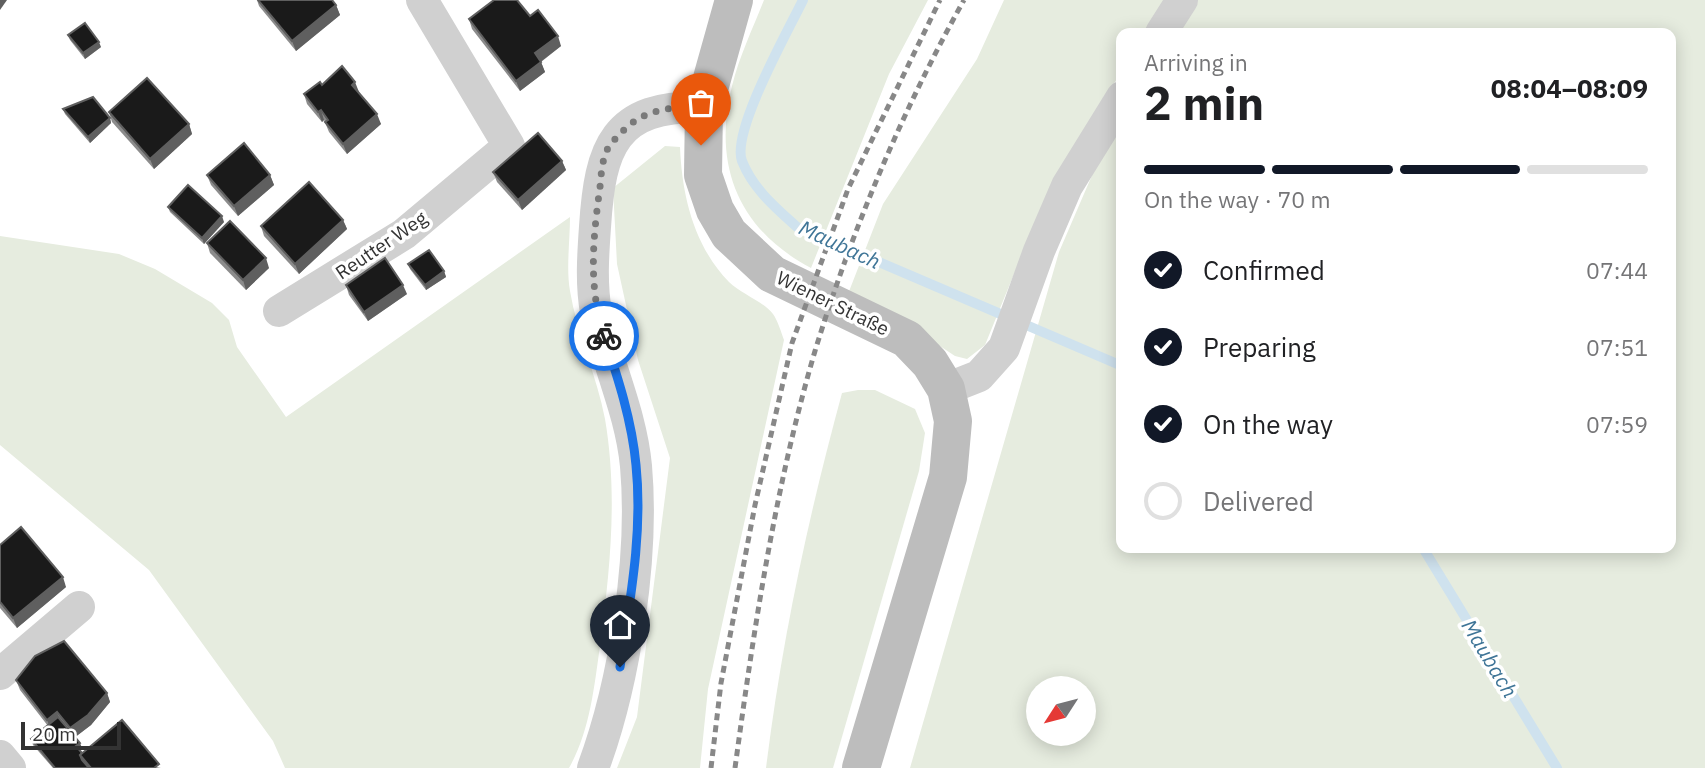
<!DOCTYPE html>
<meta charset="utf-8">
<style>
:root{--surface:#fff;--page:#f2f2f2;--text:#202124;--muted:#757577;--line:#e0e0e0;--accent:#111827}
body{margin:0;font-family:"IBM Plex Sans",sans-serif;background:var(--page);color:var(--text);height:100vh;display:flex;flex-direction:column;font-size:26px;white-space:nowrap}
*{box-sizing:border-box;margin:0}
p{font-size:23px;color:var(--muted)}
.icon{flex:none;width:38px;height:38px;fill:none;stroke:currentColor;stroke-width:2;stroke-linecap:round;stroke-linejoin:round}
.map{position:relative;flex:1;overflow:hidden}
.panel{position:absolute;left:1116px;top:28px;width:560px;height:525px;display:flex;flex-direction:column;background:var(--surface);border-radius:14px;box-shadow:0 4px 18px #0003}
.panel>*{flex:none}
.needle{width:46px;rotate:234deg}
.controls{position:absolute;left:1026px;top:676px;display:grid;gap:14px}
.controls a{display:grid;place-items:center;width:70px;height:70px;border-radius:50%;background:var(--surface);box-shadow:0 4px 18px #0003;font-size:35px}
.scale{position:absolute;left:21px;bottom:18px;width:100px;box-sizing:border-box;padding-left:7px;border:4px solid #333;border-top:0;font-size:19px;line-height:24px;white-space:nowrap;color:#333;-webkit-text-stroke:5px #fff;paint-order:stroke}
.pin{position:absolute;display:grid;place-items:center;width:60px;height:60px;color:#fff;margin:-72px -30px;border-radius:50% 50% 50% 0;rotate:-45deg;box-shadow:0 0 7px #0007}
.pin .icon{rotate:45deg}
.courier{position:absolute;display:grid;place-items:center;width:70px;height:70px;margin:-35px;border:5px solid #1a73e8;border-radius:50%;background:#fff;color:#222;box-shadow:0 2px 9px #0007}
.summary em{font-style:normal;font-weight:800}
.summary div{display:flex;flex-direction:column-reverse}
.summary{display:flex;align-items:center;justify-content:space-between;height:119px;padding:0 28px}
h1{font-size:46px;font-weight:800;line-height:52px}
.bar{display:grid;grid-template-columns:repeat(4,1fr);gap:10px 7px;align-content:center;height:84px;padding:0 28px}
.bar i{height:9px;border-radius:5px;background:var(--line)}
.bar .selected{background:var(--accent)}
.bar p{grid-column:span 4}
ol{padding:0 28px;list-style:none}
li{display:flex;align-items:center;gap:21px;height:77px}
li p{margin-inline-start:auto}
li .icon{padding:7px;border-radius:50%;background:var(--accent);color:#fff;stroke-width:4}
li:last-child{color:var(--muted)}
li i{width:38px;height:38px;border:4px solid var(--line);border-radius:50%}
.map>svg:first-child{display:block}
</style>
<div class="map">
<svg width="1705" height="768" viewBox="0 0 1705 768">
<rect width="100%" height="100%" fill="#fff"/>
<!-- green -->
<g fill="#e6ecdf" fill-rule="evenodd">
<path d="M764 0H928L889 74 811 268C739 230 712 166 732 86 739 57 753 28 764 0Z"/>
<path d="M1004 0H1166L1145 33H1122V71L1074 146 1030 235 985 345 967 359 955 356 902 321 848 294 883 204 977 59Z"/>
<path d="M1195 0H1705V768H910L1059 252 1096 166 1122 123V548H1671V33H1175ZM1038 688H1083V733H1038Z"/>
<path d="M665 146 680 147C682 196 694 246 729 282 741 294 763 301 773 314 778 321 781 332 784 340L708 689 700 768H617L637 717 670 458 638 360 617 264 613 188Z"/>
<path d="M570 217C570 241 566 268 570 291 577 334 597 376 605 419 618 495 610 570 600 646 594 688 590 731 569 768H285L273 741 149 570 0 445V236L119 254 155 269 212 303 229 320 237 347 286 417Z"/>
<path d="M858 390H875L915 409 925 433 919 471 833 768H766C782 639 808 518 842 393Z"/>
</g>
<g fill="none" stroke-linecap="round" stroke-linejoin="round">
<!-- stream -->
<g stroke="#cfe2ee" stroke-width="10">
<path d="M803 0C788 31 731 132 742 161 753 189 776 208 797 227L1122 366"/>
<path d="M1423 548 1557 768"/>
</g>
<!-- street -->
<g stroke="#d0d0d0" stroke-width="32">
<path d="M1161 33 1182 0"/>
<path d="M279 311 404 234 509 146 422 0"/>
<path d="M946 389 979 376 1004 348 1039 251 1067 186 1122 97"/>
<path d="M0 674 79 607"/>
<path d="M0 756 10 768"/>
<path d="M593 768C625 682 644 557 636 466 631 412 607 364 596 312 591 284 593 255 595 227 600 147 614 105 704 107"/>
</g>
<!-- secondary -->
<path stroke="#bdbdbd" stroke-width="38" d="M734 0 704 107 703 175 715 210 729 234 772 274 907 339 930 363 946 389 953 421 948 477 861 768"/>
<!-- rail -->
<g stroke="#888" stroke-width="5" stroke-dasharray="7 5" stroke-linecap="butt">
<path d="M711 768 721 683 755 505 792 343 848 189 940 0"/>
<path d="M735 768C754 628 775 487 815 351 852 230 902 111 964 0"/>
</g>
</g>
<!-- wall -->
<g fill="#8c8c8c">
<path d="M257 0H332L336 5 340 15 296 51 259 6Z"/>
<path d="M530 16 561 46 541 62 545 72 520 91 472 29 469 19Z"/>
<path d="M68 35 101 47 85 59 70 40Z"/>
<path d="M322 85 359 92 381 124 347 154 329 132 324 120 322 122 307 104 304 94Z"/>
<path d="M63 109 110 118 111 123 90 143 65 114Z"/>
<path d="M109 112 189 124 192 134 154 169 112 122Z"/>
<path d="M562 161 566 170 522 210 497 182 493 172Z"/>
<path d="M207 175H270L274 185 238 216 211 185Z"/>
<path d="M168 207 224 222 204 244 170 212Z"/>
<path d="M343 220 347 229 299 274 264 236 261 226Z"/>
<path d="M207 243 269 268 246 290 210 253Z"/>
<path d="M408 264 444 271 446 277 426 290 410 269Z"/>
<path d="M346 285 407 294 368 321 349 295Z"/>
<path d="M0 545 66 587 17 628 0 608Z"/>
<path d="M16 680 107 693 110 702 91 725 75 737 82 748 79 750 82 753 161 768H53L33 745 31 739 48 726 20 690Z"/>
</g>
<!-- shaded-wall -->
<g fill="#5f5f5f">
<path d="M0 0H7L0 10Z"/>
<path d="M336 5 340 15 296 51 292 41Z"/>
<path d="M558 36 561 46 539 63 535 53Z"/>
<path d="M99 42 101 47 85 59 83 53Z"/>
<path d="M541 62 545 72 520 91 516 81Z"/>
<path d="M355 82 359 92 356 95 352 85Z"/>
<path d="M321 110 324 120 322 122 318 112Z"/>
<path d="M377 114 381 124 347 154 343 144Z"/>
<path d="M110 118 111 123 90 143 88 137Z"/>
<path d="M189 124 192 134 154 169 150 159Z"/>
<path d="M562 161 566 170 522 210 518 200Z"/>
<path d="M270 175 274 185 238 216 234 206Z"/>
<path d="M222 216 224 222 204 244 202 238Z"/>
<path d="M343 220 347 229 299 274 295 264Z"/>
<path d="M266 258 269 268 246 290 243 280Z"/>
<path d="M444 271 446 277 426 290 425 285Z"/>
<path d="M403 285 407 294 368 321 364 312Z"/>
<path d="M63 577 66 587 17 628 13 618Z"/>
<path d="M107 693 110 702 91 725 74 738 70 728Z"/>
<path d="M57 712 60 722 51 729 47 720Z"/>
<path d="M80 743 82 748 78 751 76 746Z"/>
</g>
<!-- building -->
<g fill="#1a1a1a" stroke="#5f5f5f" stroke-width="2">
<path d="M258 0H332L336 5 292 41Z"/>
<path d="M494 0H517L530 16 538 10 558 36 535 53 541 62 516 81 469 19Z"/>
<path d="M85 23 99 42 83 53 68 35Z"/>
<path d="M342 66 355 82 352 85 377 114 343 144 325 122 328 120 321 110 318 112 304 94 320 82 322 85Z"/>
<path d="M147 78 189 124 150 159 109 112Z"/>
<path d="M93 97 110 118 88 137 63 109Z"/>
<path d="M538 133 562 161 518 200 493 172Z"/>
<path d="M244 143 270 175 234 206 207 175Z"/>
<path d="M309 182 343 220 295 264 261 226Z"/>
<path d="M188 185 222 216 202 238 168 207Z"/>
<path d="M230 221 266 258 243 280 207 243Z"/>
<path d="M429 250 444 271 425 285 408 264Z"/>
<path d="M385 258 403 285 364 312 346 285Z"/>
<path d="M21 527 63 577 13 618 0 602V545Z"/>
<path d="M64 641 107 693 88 715 70 728 57 712 47 720 16 680 35 656Z"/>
<path d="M58 717 80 743 76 746 82 753 80 755 82 760 89 768H55L31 739Z"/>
<path d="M122 720 159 764 154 768H91L80 755Z"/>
</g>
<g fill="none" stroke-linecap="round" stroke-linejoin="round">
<!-- done -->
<path stroke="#7a7a7a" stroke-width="7" stroke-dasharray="0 12.6" d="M604 336C588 286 593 238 600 187 601 176 602 160 607 150 613 140 623 130 632 123 654 107 679 107 704 107L701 145"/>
<!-- route -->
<path stroke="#1a73e8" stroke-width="9" d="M604 336C618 378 632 421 636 465 643 533 630 600 620 667"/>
</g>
<g text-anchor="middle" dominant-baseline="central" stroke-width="7" stroke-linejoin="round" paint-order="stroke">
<!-- street labels -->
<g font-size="19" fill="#333" stroke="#fff">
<text transform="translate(381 245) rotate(-34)">Reutter Weg</text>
<text transform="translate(833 303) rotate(26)">Wiener Straße</text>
</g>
<!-- water labels -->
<g font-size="21" font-style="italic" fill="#3f7597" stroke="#fff">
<text transform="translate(840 244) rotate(25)">Maubach</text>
<text transform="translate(1490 658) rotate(59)">Maubach</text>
</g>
</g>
</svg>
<div class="controls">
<a><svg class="needle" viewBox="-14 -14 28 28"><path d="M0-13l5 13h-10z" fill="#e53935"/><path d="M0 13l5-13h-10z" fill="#757577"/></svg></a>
</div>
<div class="scale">20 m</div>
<div class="pin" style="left:701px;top:145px;background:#ea580c"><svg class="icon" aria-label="bag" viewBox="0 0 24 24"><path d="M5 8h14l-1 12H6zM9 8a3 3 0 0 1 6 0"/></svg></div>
<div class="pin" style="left:620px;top:667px;background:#1f2937"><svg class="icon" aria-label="home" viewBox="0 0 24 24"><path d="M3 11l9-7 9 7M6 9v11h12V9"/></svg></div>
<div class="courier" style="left:604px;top:336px"><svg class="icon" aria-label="bike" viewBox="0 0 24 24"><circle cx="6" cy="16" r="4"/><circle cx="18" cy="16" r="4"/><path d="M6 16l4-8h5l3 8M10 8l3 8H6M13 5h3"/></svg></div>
<section class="panel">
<div class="summary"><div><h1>2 min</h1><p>Arriving in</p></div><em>08:04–08:09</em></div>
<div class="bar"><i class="selected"></i><i class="selected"></i><i class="selected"></i><i></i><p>On the way · 70 m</p></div>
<ol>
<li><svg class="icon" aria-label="check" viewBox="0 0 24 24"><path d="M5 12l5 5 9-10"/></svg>Confirmed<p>07:44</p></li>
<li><svg class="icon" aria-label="check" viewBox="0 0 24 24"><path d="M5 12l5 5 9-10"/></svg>Preparing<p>07:51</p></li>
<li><svg class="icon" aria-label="check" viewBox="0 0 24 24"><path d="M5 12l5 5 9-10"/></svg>On the way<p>07:59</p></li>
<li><i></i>Delivered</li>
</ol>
</section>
</div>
